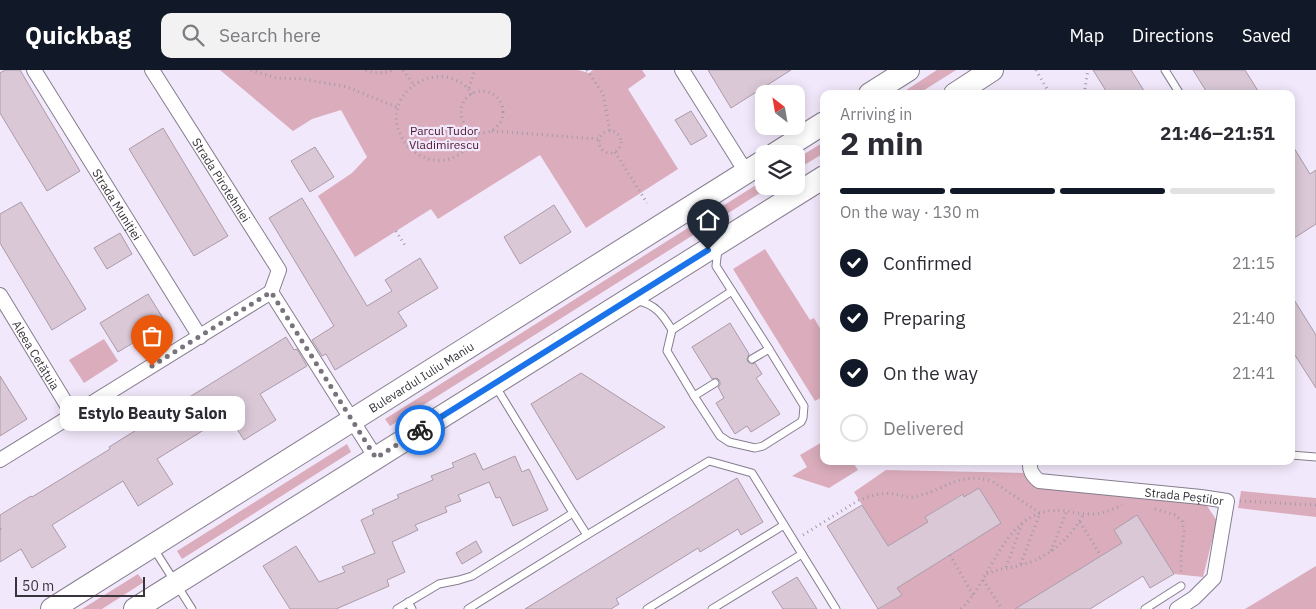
<!DOCTYPE html>
<meta charset="utf-8">
<style>
:root{--surface:#fff;--page:#f2f2f3;--text:#2b2b33;--muted:#7c7c81;--line:#e1e1e2;--accent:#111827}
body{margin:0;font-family:"IBM Plex Sans",sans-serif;background:var(--page);color:var(--text);height:100vh;display:flex;flex-direction:column;font-size:19px;white-space:nowrap}
*{box-sizing:border-box;margin:0}
p{font-size:16px;color:var(--muted)}
.icon{flex:none;width:28px;height:28px;fill:none;stroke:currentColor;stroke-width:2;stroke-linecap:round;stroke-linejoin:round}
.map{position:relative;flex:1;overflow:hidden}
.details{position:absolute;left:820px;top:20px;width:475px;height:375px;display:flex;flex-direction:column;background:var(--surface);border-radius:10px;box-shadow:0 2px 12px #0003}
.details>*{flex:none}
.needle{width:32px;rotate:329deg}
.tools{position:absolute;left:755px;top:15px;display:grid;gap:10px}
.tools a{display:grid;place-items:center;width:50px;height:50px;border-radius:10px;background:var(--surface);box-shadow:0 2px 12px #0003;font-size:25px}
.scale{position:absolute;left:15px;bottom:12px;width:130px;box-sizing:border-box;padding-left:5px;border:2px solid #38343b;border-top:0;font-size:14px;line-height:18px;white-space:nowrap;color:#38343b;-webkit-text-stroke:4px #f2e8fb;paint-order:stroke}
.pin{position:absolute;display:grid;place-items:center;width:42px;height:42px;color:#fff;margin:-51px -21px;border-radius:50% 50% 50% 0;rotate:-45deg;box-shadow:0 0 5px #0007}
.pin .icon{rotate:45deg}
.courier{position:absolute;display:grid;place-items:center;width:50px;height:50px;margin:-25px;border:4px solid #1a73e8;border-radius:50%;background:#fff;color:#222;box-shadow:0 1px 6px #0007}
.bubble{position:absolute;height:35px;border-radius:10px;background:var(--surface);box-shadow:0 2px 12px #0003;font-size:16px;font-weight:700;line-height:35px;text-align:center}
.summary em{font-style:normal;font-weight:700}
.summary div{display:flex;flex-direction:column-reverse}
.summary{display:flex;align-items:center;justify-content:space-between;height:85px;padding:0 20px}
h1{font-size:32px;font-weight:700;line-height:38px}
.bar{display:grid;grid-template-columns:repeat(4,1fr);gap:8px 5px;align-content:center;height:60px;padding:0 20px}
.bar i{height:6px;border-radius:4px;background:var(--line)}
.bar .current{background:var(--accent)}
.bar p{grid-column:span 4}
ol{padding:0 20px;list-style:none}
li{display:flex;align-items:center;gap:15px;height:55px}
li p{margin-inline-start:auto}
li .icon{padding:5px;border-radius:50%;background:var(--accent);color:#fff;stroke-width:4}
li:last-child{color:var(--muted)}
li i{width:28px;height:28px;border:2px solid var(--line);border-radius:50%}
header{display:flex;align-items:center;gap:30px;box-sizing:border-box;height:70px;padding:0 25px;background:var(--accent);color:#fff}
header strong{font-size:24px}
nav{display:flex;gap:28px;margin-inline-start:auto;font-size:18px}
.search{width:350px;height:45px;background:var(--page);display:flex;align-items:center;gap:12px;box-sizing:border-box;padding:0 18px;border-radius:10px;color:var(--muted);font-size:19px}
.map>svg:first-child{display:block}
</style>
<header>
<strong>Quickbag</strong>
<div class="search"><svg class="icon" aria-label="search" viewBox="0 0 24 24"><circle cx="10" cy="10" r="6"/><path d="M15 15l6 6"/></svg>Search here</div>
<nav><a>Map</a><a>Directions</a><a>Saved</a></nav>
</header>
<div class="map">
<svg width="1316" height="539" viewBox="0 0 1316 539">
<rect width="100%" height="100%" fill="#f2e8fb"/>
<!-- green -->
<g fill="#daacbc">
<path d="M220 0H578L589 3 593 0H642L646 6 628 19 678 99 586 158 540 85 438 149 431 139 355 187 318 126 352 103 367 87 341 40 312 49 293 61Z"/>
<path d="M937 0H956L918 24H900Z"/>
<path d="M824 72V83L796 100V89Z"/>
<path d="M764 110V116H771L390 356 385 349Z"/>
<path d="M765 179 810 250 814 248 824 265V326L815 331 733 199Z"/>
<path d="M104 269 118 291 84 313 69 290Z"/>
<path d="M824 371V391H852L858 400 829 418 792 406 807 397 800 385Z"/>
<path d="M347 374 351 382 182 489 177 481Z"/>
<path d="M886 400 1025 403 1040 418 1204 431 1217 451 1203 507 1174 504 1137 445 1114 460 1122 473 1015 539H879L902 525 897 518 1001 453 979 418 964 427 962 424 925 447 928 452 888 476 854 422Z"/>
<path d="M1241 421 1316 428V447L1238 438Z"/>
<path d="M1316 496V539H1245Z"/>
<path d="M138 504 144 512 102 539H82Z"/>
</g>
<!-- building -->
<g fill="#dac8d7" stroke="#ab9aa7">
<path d="M5 0H20L80 101 47 121 0 43V3Z"/>
<path d="M708 0H791L731 38Z"/>
<path d="M1093 0H1131L1146 24H1108Z"/>
<path d="M1193 0H1245L1260 24H1208Z"/>
<path d="M691 41 707 66 691 75 675 50Z"/>
<path d="M163 58 228 166 194 186 129 79Z"/>
<path d="M1291 73 1310 104 1316 100V154L1291 170Z"/>
<path d="M315 77 334 107 310 122 291 91Z"/>
<path d="M302 128 367 236 392 221 385 210 420 188 438 218 398 242 407 256 335 300 326 284 322 286 312 270 334 256 269 148Z"/>
<path d="M21 132 86 239 52 260 0 173V144Z"/>
<path d="M554 135 571 162 520 194 504 167Z"/>
<path d="M120 163 132 184 107 199 94 178Z"/>
<path d="M148 224 166 253 118 282 100 253Z"/>
<path d="M1291 225 1316 265V318L1291 279Z"/>
<path d="M730 253 749 284 747 289 748 292 752 294 755 293 762 304 756 308 780 344 751 362 747 356 735 364 716 333 724 328 718 317 720 315V311L717 308 712 309 692 277Z"/>
<path d="M286 267 294 280 297 279 307 296 260 324 276 350 244 370 228 345 157 389 173 414 138 436 123 411 52 455 66 477 32 498 21 479 0 492V445L31 426 32 427 110 379 109 377Z"/>
<path d="M581 303 665 357 577 410 531 334Z"/>
<path d="M0 306 27 349 0 366Z"/>
<path d="M475 383 483 400 515 386 522 402 529 399 548 440 513 456 500 427 496 428 489 412 458 425 461 431 445 437 447 442 415 455 418 460 392 472 405 502 387 510 389 516 336 539H290L263 496 296 476 319 512 345 502 342 497 375 483 361 450 374 444 372 440 399 428 397 425 433 410 431 406 454 397 452 393Z"/>
<path d="M737 408 763 452 741 465 738 459 700 482 698 478 616 529 619 534 611 539H525Z"/>
<path d="M979 418 1001 453 897 518 902 525 878 539 827 456 862 435 888 476 928 452 925 447 963 424 964 427Z"/>
<path d="M1137 445 1174 504 1150 518 1143 506 1090 539H1015L1122 473 1114 460Z"/>
<path d="M476 471 482 482 462 494 456 483Z"/>
<path d="M797 507 817 539H783L772 522Z"/>
</g>
<g fill="none" stroke-linecap="round" stroke-linejoin="round">
<!-- service casing -->
<g stroke="#867d8e" stroke-width="9">
<g id="service">
<path d="M1165 0 1180 24"/>
<path d="M718 179 716 196 769 279 752 289"/>
<path d="M638 231C655 234 663 245 672 260L667 281 694 326 715 313"/>
<path d="M672 260 732 221"/>
<path d="M694 326 720 366 729 372 755 378 763 376 801 352 803 348 804 336 769 279"/>
<path d="M1291 385 1316 387"/>
<path d="M573 443 587 465 709 391 752 403 836 539"/>
<path d="M154 479 192 539"/>
<path d="M408 532 412 539"/>
<path d="M397 539 439 514 459 510 472 506 573 443 496 317"/>
<path d="M468 539 587 465"/>
<path d="M647 539 784 455"/>
<path d="M712 539 802 484"/>
<path d="M1145 539 1181 516"/>
</g>
</g>
<!-- minor casing -->
<g stroke="#867d8e" stroke-width="16">
<g id="minor">
<path id="s1" d="M34 0 200 267"/>
<path id="s2" d="M152 0 279 200 271 222"/>
<path d="M682 0 746 102"/>
<path d="M271 222 376 388"/>
<path id="s3" d="M0 225 73 345"/>
<path d="M0 390 271 222"/>
<path id="s4" d="M1030 391C1029 400 1032 405 1039 411L1201 427 1227 431 1214 508 1194 528 1177 539"/>
</g>
</g>
<!-- primary casing -->
<g stroke="#867d8e" stroke-width="24">
<g id="primary">
<path d="M870 24 908 0"/>
<path d="M955 24 992 0"/>
<path d="M775 84 824 53"/>
<path id="s5" d="M52 539 764 91"/>
<path d="M135 539 824 107"/>
</g>
</g>
<!-- path -->
<g stroke="#a39ba9" stroke-width="3" stroke-dasharray="1 4" stroke-linecap="butt">
<path d="M251 0 276 8 304 9 347 17 399 38"/>
<path d="M366 0C376 4 384 4 393 0"/>
<path d="M403 0 414 15"/>
<path d="M587 0 603 24 610 61"/>
<path d="M1036 0 1050 24"/>
<path d="M469 18 475 0"/>
<circle cx="482" cy="42" r="21"/>
<path d="M472 24C465 12 449 5 435 7 424 8 416 13 408 20 368 61 440 128 478 64"/>
<path d="M1084 24 1088 0"/>
<circle cx="610" cy="72" r="11"/>
<path d="M492 61 599 69"/>
<path d="M615 82 647 133"/>
<path d="M396 161 406 177"/>
<path d="M1240 431 1316 435"/>
<path d="M1155 439 1175 445 1182 451 1184 461 1181 485V504"/>
<path d="M1080 452 1101 486"/>
<path d="M0 459 2 461"/>
<path d="M803 465 859 430C870 426 882 422 894 424 900 425 907 428 913 427 946 421 956 401 992 411L1040 443 1020 496"/>
<path d="M1051 481 1067 440"/>
<path d="M950 485 973 525"/>
<path d="M1006 497 1022 454"/>
<path d="M987 504C998 498 1009 499 1021 495 1049 488 1070 468 1084 444"/>
<path d="M983 510 1002 539"/>
<path d="M961 539C991 510 1001 453 1044 442 1063 437 1075 445 1093 444 1104 444 1113 439 1122 435"/>
</g>
<!-- service -->
<use href="#service" stroke="#fff" stroke-width="7"/>
<!-- minor -->
<use href="#minor" stroke="#fff" stroke-width="14"/>
<!-- primary -->
<use href="#primary" stroke="#fff" stroke-width="22"/>
</g>
<g fill="none" stroke-linecap="round" stroke-linejoin="round">
<!-- done -->
<path stroke="#79737e" stroke-width="5" stroke-dasharray="0 9" d="M152 296 271 222 376 388 420 360"/>
<!-- route -->
<path stroke="#1a73e8" stroke-width="6" d="M420 360 708 180"/>
</g>
<g text-anchor="middle" dominant-baseline="central" stroke-width="4.5" stroke-linejoin="round" paint-order="stroke">
<!-- park labels -->
<g font-size="12" fill="#4f1730" stroke="#f2e8fb">
<text x="444" y="60">Parcul Tudor<tspan x="444" dy="14">Vladimirescu</tspan></text>
</g>
<!-- street labels -->
<g font-size="12" fill="#38343b" stroke="#f2e8fb">
<text stroke="none"><textPath href="#s2" startOffset="130">Strada Pirotehniei</textPath></text>
<text stroke="none"><textPath href="#s1" startOffset="158">Strada Muniției</textPath></text>
<text stroke="none"><textPath href="#s3" startOffset="70">Aleea Cetățuia</textPath></text>
<text stroke="none"><textPath href="#s5" startOffset="436">Bulevardul Iuliu Maniu</textPath></text>
<text stroke="none"><textPath href="#s4" startOffset="169">Strada Peștilor</textPath></text>
</g>
</g>
</svg>
<div class="tools">
<a><svg class="needle" viewBox="-14 -14 28 28"><path d="M0-13l5 13h-10z" fill="#e53935"/><path d="M0 13l5-13h-10z" fill="#7c7c81"/></svg></a>
<a><svg class="icon" aria-label="layers" viewBox="0 0 24 24"><path d="M12 4l9 5-9 5-9-5zM3 14l9 5 9-5"/></svg></a>
</div>
<div class="scale">50 m</div>
<div class="pin" style="left:152px;top:296px;background:#ea580c"><svg class="icon" aria-label="bag" viewBox="0 0 24 24"><path d="M5 8h14l-1 12H6zM9 8a3 3 0 0 1 6 0"/></svg></div>
<div class="pin" style="left:708px;top:180px;background:#1f2937"><svg class="icon" aria-label="home" viewBox="0 0 24 24"><path d="M3 11l9-7 9 7M6 9v11h12V9"/></svg></div>
<div class="courier" style="left:420px;top:360px"><svg class="icon" aria-label="bike" viewBox="0 0 24 24"><circle cx="6" cy="16" r="4"/><circle cx="18" cy="16" r="4"/><path d="M6 16l4-8h5l3 8M10 8l3 8H6M13 5h3"/></svg></div>
<div class="bubble" style="left:60px;top:326px;width:185px">Estylo Beauty Salon</div>
<section class="details">
<div class="summary"><div><h1>2 min</h1><p>Arriving in</p></div><em>21:46–21:51</em></div>
<div class="bar"><i class="current"></i><i class="current"></i><i class="current"></i><i></i><p>On the way · 130 m</p></div>
<ol>
<li><svg class="icon" aria-label="check" viewBox="0 0 24 24"><path d="M5 12l5 5 9-10"/></svg>Confirmed<p>21:15</p></li>
<li><svg class="icon" aria-label="check" viewBox="0 0 24 24"><path d="M5 12l5 5 9-10"/></svg>Preparing<p>21:40</p></li>
<li><svg class="icon" aria-label="check" viewBox="0 0 24 24"><path d="M5 12l5 5 9-10"/></svg>On the way<p>21:41</p></li>
<li><i></i>Delivered</li>
</ol>
</section>
</div>
